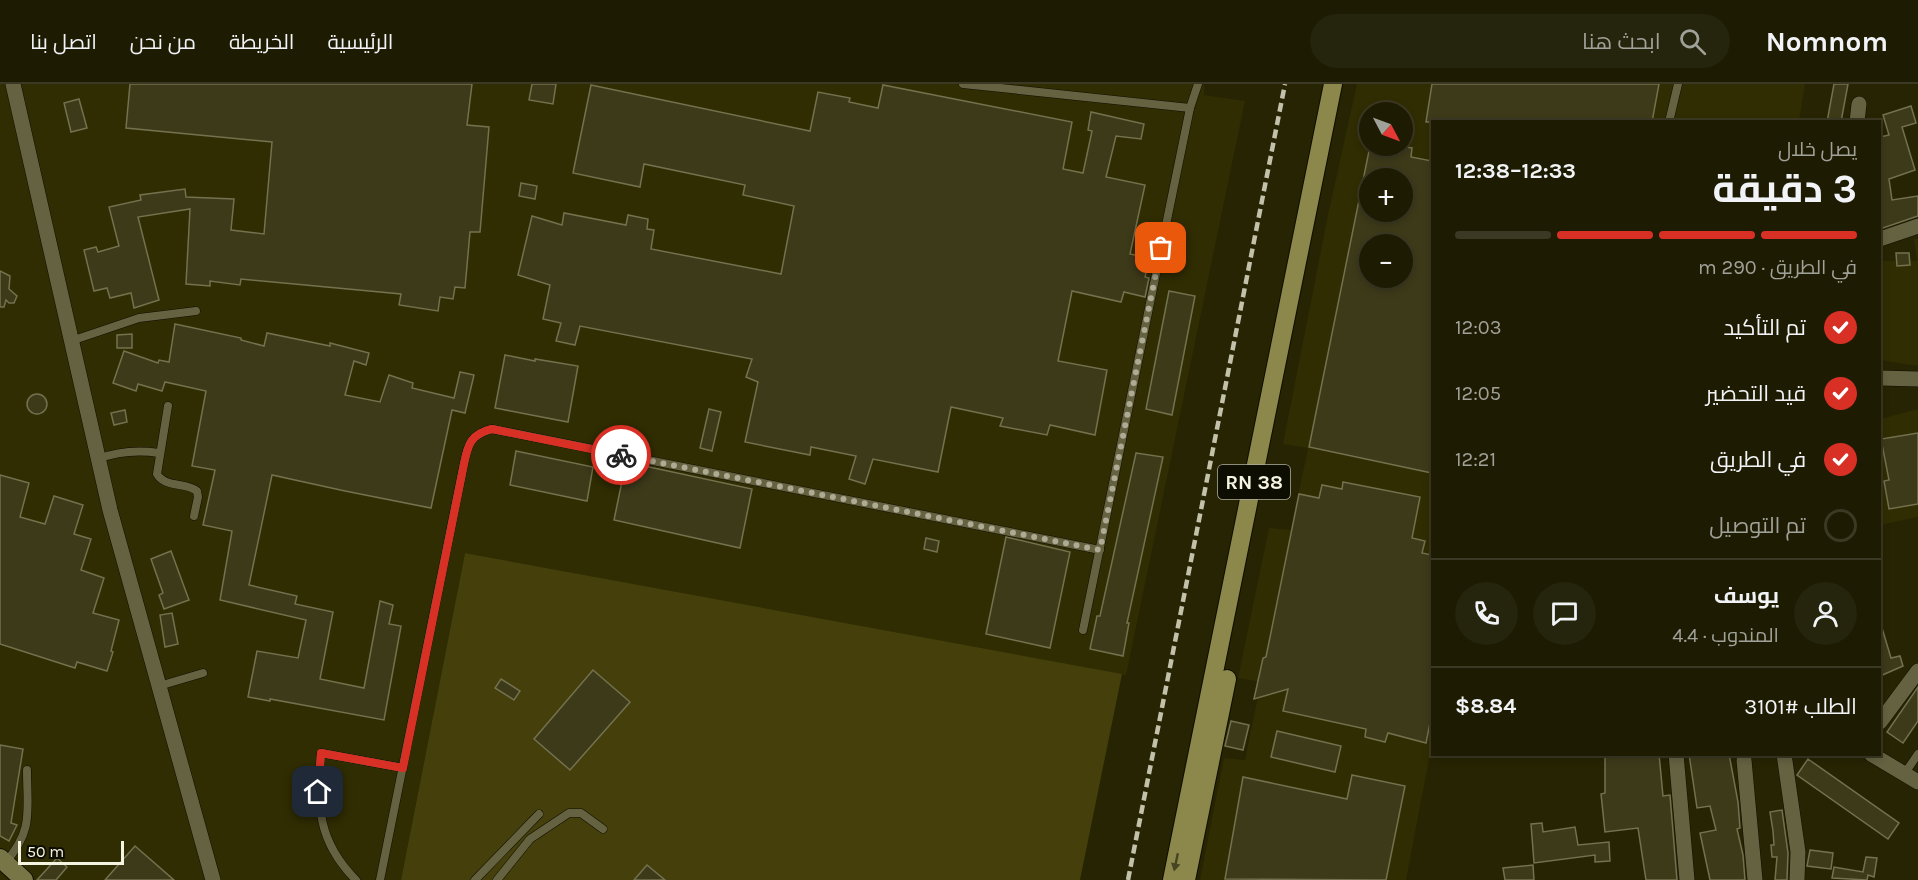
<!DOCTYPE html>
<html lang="ar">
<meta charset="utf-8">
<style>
:root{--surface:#1d1b02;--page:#25240c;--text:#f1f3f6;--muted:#a0a199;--line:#3b3924;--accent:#d93025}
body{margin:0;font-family:Karla,Cairo,sans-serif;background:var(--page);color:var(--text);direction:rtl;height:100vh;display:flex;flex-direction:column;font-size:22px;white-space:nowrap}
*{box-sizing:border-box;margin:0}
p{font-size:20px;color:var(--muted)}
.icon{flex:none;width:33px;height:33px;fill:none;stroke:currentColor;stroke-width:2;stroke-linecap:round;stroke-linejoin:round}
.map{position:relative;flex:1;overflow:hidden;direction:ltr}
.details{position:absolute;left:1431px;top:36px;width:450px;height:636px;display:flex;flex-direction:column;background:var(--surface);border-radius:0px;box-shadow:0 3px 9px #0003,0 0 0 2px var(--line);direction:rtl}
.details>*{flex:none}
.needle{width:39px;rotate:131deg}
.buttons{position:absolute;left:1359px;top:18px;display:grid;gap:12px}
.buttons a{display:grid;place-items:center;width:54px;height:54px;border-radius:50%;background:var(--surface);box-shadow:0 3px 9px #0003,0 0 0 2px var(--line);font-size:30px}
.scale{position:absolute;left:18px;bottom:15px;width:106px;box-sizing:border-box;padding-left:6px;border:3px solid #f5f4e1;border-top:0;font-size:16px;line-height:21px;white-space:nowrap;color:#f5f4e1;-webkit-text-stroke:4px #0e0d02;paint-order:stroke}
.pin{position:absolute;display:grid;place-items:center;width:51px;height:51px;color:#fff;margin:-26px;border-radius:12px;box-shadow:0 3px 9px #0006}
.courier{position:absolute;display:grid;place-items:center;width:60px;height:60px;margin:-30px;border:4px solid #d93025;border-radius:50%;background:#fff;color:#222;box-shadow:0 2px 8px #0007}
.summary em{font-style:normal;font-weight:700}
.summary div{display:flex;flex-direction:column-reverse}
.summary{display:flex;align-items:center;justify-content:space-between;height:102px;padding:0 24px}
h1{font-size:39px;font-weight:700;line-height:45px}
.bar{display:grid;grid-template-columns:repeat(4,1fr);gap:9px 6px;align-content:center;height:72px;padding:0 24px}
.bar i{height:8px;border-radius:4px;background:var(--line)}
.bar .current{background:var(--accent)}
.bar p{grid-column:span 4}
.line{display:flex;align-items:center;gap:15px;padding:0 24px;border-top:2px solid var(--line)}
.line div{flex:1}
.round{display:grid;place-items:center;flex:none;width:63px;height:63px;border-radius:32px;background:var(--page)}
ol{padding:0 24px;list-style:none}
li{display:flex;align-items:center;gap:18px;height:66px}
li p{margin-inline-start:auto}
li .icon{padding:6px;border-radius:50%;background:var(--accent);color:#fff;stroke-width:4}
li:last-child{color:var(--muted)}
li i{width:33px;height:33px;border:3px solid var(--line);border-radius:50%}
header{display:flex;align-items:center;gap:36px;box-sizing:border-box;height:84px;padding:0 30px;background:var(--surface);border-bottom:2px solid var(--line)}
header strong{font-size:28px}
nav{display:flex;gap:33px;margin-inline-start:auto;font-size:21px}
.search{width:420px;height:54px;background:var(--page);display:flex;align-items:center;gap:15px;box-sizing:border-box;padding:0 21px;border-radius:33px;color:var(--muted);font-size:22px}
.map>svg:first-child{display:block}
</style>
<header>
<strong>Nomnom</strong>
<div class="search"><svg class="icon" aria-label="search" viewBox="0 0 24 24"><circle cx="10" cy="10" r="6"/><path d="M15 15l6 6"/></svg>ابحث هنا</div>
<nav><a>الرئيسية</a><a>الخريطة</a><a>من نحن</a><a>اتصل بنا</a></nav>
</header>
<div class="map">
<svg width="1918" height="796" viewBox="0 0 1918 796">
<rect width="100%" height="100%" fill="#272403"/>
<!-- built -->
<g fill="#302d02" fill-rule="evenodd">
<path d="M0 0H1204V11L1245 17 1126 591 465 469 401 796H0Z"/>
<path d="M1357 0H1805L1799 37 1432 38V659L1406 796H1200L1224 674 1245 676 1261 598 1238 594 1269 444 1291 446 1308 364 1283 360 1328 131ZM1370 28H1402V62H1370ZM1370 94H1402V128H1370ZM1370 160H1402V194H1370Z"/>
<path d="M1914 155H1918V282L1880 276V177H1917Z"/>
<path d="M1918 325V433L1880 441V335Z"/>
</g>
<!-- green -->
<path fill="#443f0b" d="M465 469 1122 590 1080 796H401Z"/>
<!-- building -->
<g fill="#3d3a1a" stroke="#73714e" stroke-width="1.5" fill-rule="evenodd">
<path d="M130 0H472L467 41 489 43 480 148H470L465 204 455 203 453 215 440 213 438 227 399 221 401 210 241 195 240 201 210 197V202L186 200 190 125 138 133 159 216 134 224 131 209 110 214 107 204 94 207 84 166 96 163 98 168 119 162 109 123 141 116 140 111 185 105 186 113 234 115 231 146 264 150 272 58 126 44Z"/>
<path d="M532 0H556L553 20 529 16Z"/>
<path d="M1432 0H1659L1652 38H1426Z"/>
<path d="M1834 0H1848L1841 38H1827Z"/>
<path d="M591 1 810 47 818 8 850 14 849 18 878 24 883 1 1072 38 1063 85 1083 89 1092 47 1088 46 1091 28 1144 40 1141 55 1116 52 1106 93 1145 101 1130 170 1149 174 1145 193 1149 194 1145 213 1124 208 1121 218 1072 207 1058 277 1107 286 1095 351 1050 341 1047 351 1000 342 1003 334 951 323 938 388 873 375 865 400 849 395 856 372 811 363 810 371 745 358 758 298 746 293 752 275 580 242 575 261 556 257 561 239 543 235 550 201 518 191 532 132 562 141 564 129 626 141 628 131 648 135 647 145 654 146 651 165 781 190 794 122 743 111 745 101 644 80 640 103 573 89Z"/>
<path d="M79 15 87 44 71 48 64 19Z"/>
<path d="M1911 22 1916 39 1902 43 1915 86 1889 95 1892 116 1918 112V132L1880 145V53L1889 51 1883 31Z"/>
<path d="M1370 62H1399L1412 64 1411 73 1432 77V389L1309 363ZM1370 94H1402V128H1370ZM1370 160H1402V194H1370Z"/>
<path d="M521 99 537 102 535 115 519 112Z"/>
<path d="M1896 169H1909L1910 181 1897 182Z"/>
<path d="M0 187 10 192 9 205 17 212 14 219H9L6 216 4 223H0Z"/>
<path d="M1169 207 1195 212 1172 331 1146 325Z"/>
<path d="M175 240 241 254V256L264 262 267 249 330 262V259L369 269 366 281 354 277 345 311 380 318 389 291 413 299 412 304 454 314 460 288 474 291 465 329 452 326 431 424 345 407 272 391 249 501 297 512 295 520 333 528 320 595 364 604 380 517 393 521 389 540 401 542 384 636 270 615V617L248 613 257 567 298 574 306 536 220 516 232 447 203 441 215 386 192 382 206 307 165 298 162 307 138 300 136 307 113 299 124 267 158 279 159 276 169 278Z"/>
<path d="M132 250V264H117V251Z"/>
<path d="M505 271 535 277V275L578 282 568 338 495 324Z"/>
<circle cx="37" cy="320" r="10"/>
<path d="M709 325 721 328 712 367 700 364Z"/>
<path d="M125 326 127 338 114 341 111 329Z"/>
<path d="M1918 349V420L1889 425 1884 397 1889 396 1881 355Z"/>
<path d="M516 367 593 383 587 417 510 401Z"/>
<path d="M1136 369 1163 373 1127 539H1129L1123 572 1090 565 1097 532H1100Z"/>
<path d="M626 378 752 405 740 464 614 436Z"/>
<path d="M0 391 29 399 20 433 45 440 54 412 83 421 74 450 91 455 81 486 104 494 93 529 119 536 111 567 113 568 107 587 77 578 75 584 0 560Z"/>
<path d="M1343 398 1420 413 1412 454 1425 457 1422 469 1432 471V629L1426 659 1388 649 1385 658 1365 653 1366 645 1283 627 1288 605 1254 615 1263 574 1266 573 1299 410 1319 414 1322 401 1342 405Z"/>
<path d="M1006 453 1070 468 1050 564 986 550Z"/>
<path d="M926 454 939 457 937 468 924 465Z"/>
<path d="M171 467 189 516 164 525 159 511 163 509 151 475Z"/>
<path d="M172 529 178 560 165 563 160 531Z"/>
<path d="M1882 544 1891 574 1900 572 1903 582 1880 592V545Z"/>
<path d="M593 586 630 618 570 686 534 655Z"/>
<path d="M501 595 520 607 514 616 495 604Z"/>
<path d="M1918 603V637L1903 659 1887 648Z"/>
<path d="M1231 637 1249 641 1243 666 1225 662Z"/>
<path d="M1277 647 1341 662 1335 688 1271 673Z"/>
<path d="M0 661 23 665 11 739 17 741 9 757 0 752Z"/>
<path d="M1659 670 1663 712 1670 711 1677 796H1646L1638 744 1605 748 1601 710 1605 709V671Z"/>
<path d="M1689 670H1729L1738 718 1740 744 1737 745 1743 771 1745 796H1710L1700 749 1716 746 1710 722 1697 724Z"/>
<path d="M1808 675 1899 739 1888 755 1797 691Z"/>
<path d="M1352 691 1405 702 1386 796 1225 795 1243 693 1347 715Z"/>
<path d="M1782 726 1788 769 1787 796H1775L1777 773H1772L1771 761H1774L1773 747 1770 728Z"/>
<path d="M1542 739 1543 748 1575 743 1578 761 1609 758 1610 777 1595 778V771L1534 779 1531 740Z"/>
<path d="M135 762 174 796H105Z"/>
<path d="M1810 766 1833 769 1831 785 1807 782Z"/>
<path d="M1866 773 1877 774 1874 793 1868 791 1867 796 1832 794 1834 783 1863 788Z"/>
<path d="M57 774 67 783 56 796H37Z"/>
<path d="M647 781 665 796H634Z"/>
<path d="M1533 781 1534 796H1505L1503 784Z"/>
</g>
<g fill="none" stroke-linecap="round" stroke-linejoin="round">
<!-- lane casing -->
<g stroke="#0f0d00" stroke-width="9">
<g id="lane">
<path d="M963 0 1190 24"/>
<path d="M1669 38 1678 0"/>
<path d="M71 257 139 234 196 227"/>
<path d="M168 322 157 390C165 404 186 398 197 407L198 413 194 432"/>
<path d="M98 375C119 367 138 366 159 369"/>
<path d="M1083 546 1190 24 1198 0"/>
<path d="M159 602 203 589"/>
<path d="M1905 689 1918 670"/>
<path d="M5 779C34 746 27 727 27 686"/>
<path d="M356 796C317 757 317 721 321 669L403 684"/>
<path d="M380 796 464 379C468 360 471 350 492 345L1100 466"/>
<path d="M475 796 539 730"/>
<path d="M497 796 530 755 569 729H581L603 745"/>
</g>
</g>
<!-- street casing -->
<g stroke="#0f0d00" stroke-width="16">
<g id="street">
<path d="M13 0 110 426 213 796"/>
<path d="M1857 38 1859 20"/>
<path d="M1880 155 1918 142"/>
<path d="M1880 294 1918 295"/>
<path d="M1880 638 1918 587"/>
<path d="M1676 670 1687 796"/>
<path d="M1784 670 1798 768 1797 796"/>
<path d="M1871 670 1918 698"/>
<path d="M1744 676 1755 796"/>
</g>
</g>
<!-- secondary casing -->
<g stroke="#0f0d00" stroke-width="20">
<path id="secondary" d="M0 774 24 796"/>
</g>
<!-- primary casing -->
<g stroke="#0f0d00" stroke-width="20">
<g id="primary">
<path d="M1172 796 1333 0"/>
<path d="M1186 796 1227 595"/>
</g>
</g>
<!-- lane -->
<use href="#lane" stroke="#656241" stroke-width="8"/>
<!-- street -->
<use href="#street" stroke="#656241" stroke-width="15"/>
<!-- secondary -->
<use href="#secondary" stroke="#787546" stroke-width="18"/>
<!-- primary -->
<use href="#primary" stroke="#8c874b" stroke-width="18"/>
<!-- rail -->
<path stroke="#c2c1aa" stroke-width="4.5" stroke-dasharray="9 4.5" stroke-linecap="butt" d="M1128 796 1285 0"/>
</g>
<!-- one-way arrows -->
<defs><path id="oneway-solid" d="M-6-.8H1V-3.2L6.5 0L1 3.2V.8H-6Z" transform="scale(1.5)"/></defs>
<use fill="#474423" href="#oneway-solid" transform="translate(1176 778) rotate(102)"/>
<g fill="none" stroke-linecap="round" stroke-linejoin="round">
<!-- done -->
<path stroke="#adab93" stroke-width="6" stroke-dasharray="0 10.8" d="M621 371 1100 466 1161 164"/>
<!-- route -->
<path stroke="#d93025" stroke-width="8" d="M318 708 321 669 403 684 464 380C468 360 471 350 492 345L621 371"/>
</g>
<g text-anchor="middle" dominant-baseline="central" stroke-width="4.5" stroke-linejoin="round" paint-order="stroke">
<!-- shield labels -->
<rect fill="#0e0d02" stroke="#b0af9e" stroke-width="1.5" x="1218" y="381" width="72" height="34" rx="4.5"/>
<g font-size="20" font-weight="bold" fill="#f5f4e1">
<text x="1254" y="398">RN 38</text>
</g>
</g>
</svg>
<div class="buttons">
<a><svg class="needle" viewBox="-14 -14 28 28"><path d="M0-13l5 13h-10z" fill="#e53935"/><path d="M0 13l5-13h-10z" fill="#a0a199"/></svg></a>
<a>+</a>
<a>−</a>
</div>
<div class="scale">50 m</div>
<div class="pin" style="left:1161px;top:164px;background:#ea580c"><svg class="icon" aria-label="bag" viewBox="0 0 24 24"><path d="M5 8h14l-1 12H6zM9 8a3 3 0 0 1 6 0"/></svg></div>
<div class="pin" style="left:318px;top:708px;background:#1f2937"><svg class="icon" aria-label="home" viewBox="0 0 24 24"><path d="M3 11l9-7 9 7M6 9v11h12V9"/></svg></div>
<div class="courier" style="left:621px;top:371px"><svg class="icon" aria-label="bike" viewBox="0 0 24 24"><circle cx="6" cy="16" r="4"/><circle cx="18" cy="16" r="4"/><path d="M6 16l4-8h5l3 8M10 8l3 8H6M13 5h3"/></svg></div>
<section class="details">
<div class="summary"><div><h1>3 دقيقة</h1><p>يصل خلال</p></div><em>12:33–12:38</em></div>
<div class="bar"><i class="current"></i><i class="current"></i><i class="current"></i><i></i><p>في الطريق · 290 m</p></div>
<ol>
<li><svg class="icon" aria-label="check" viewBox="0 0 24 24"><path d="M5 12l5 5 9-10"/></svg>تم التأكيد<p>12:03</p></li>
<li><svg class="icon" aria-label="check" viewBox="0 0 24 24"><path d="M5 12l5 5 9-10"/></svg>قيد التحضير<p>12:05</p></li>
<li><svg class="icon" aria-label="check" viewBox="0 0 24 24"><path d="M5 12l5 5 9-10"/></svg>في الطريق<p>12:21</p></li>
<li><i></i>تم التوصيل</li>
</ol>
<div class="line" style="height:108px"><a class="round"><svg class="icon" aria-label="person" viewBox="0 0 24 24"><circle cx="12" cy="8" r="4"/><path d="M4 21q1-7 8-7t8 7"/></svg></a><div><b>يوسف</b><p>المندوب · 4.4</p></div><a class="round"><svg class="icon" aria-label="chat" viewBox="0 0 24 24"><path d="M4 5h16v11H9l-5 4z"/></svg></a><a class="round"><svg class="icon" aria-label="phone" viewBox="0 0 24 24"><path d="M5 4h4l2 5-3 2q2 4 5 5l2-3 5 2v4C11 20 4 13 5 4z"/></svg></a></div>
<div class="line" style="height:78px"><div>الطلب #3101</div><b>$8.84</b></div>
</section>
</div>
